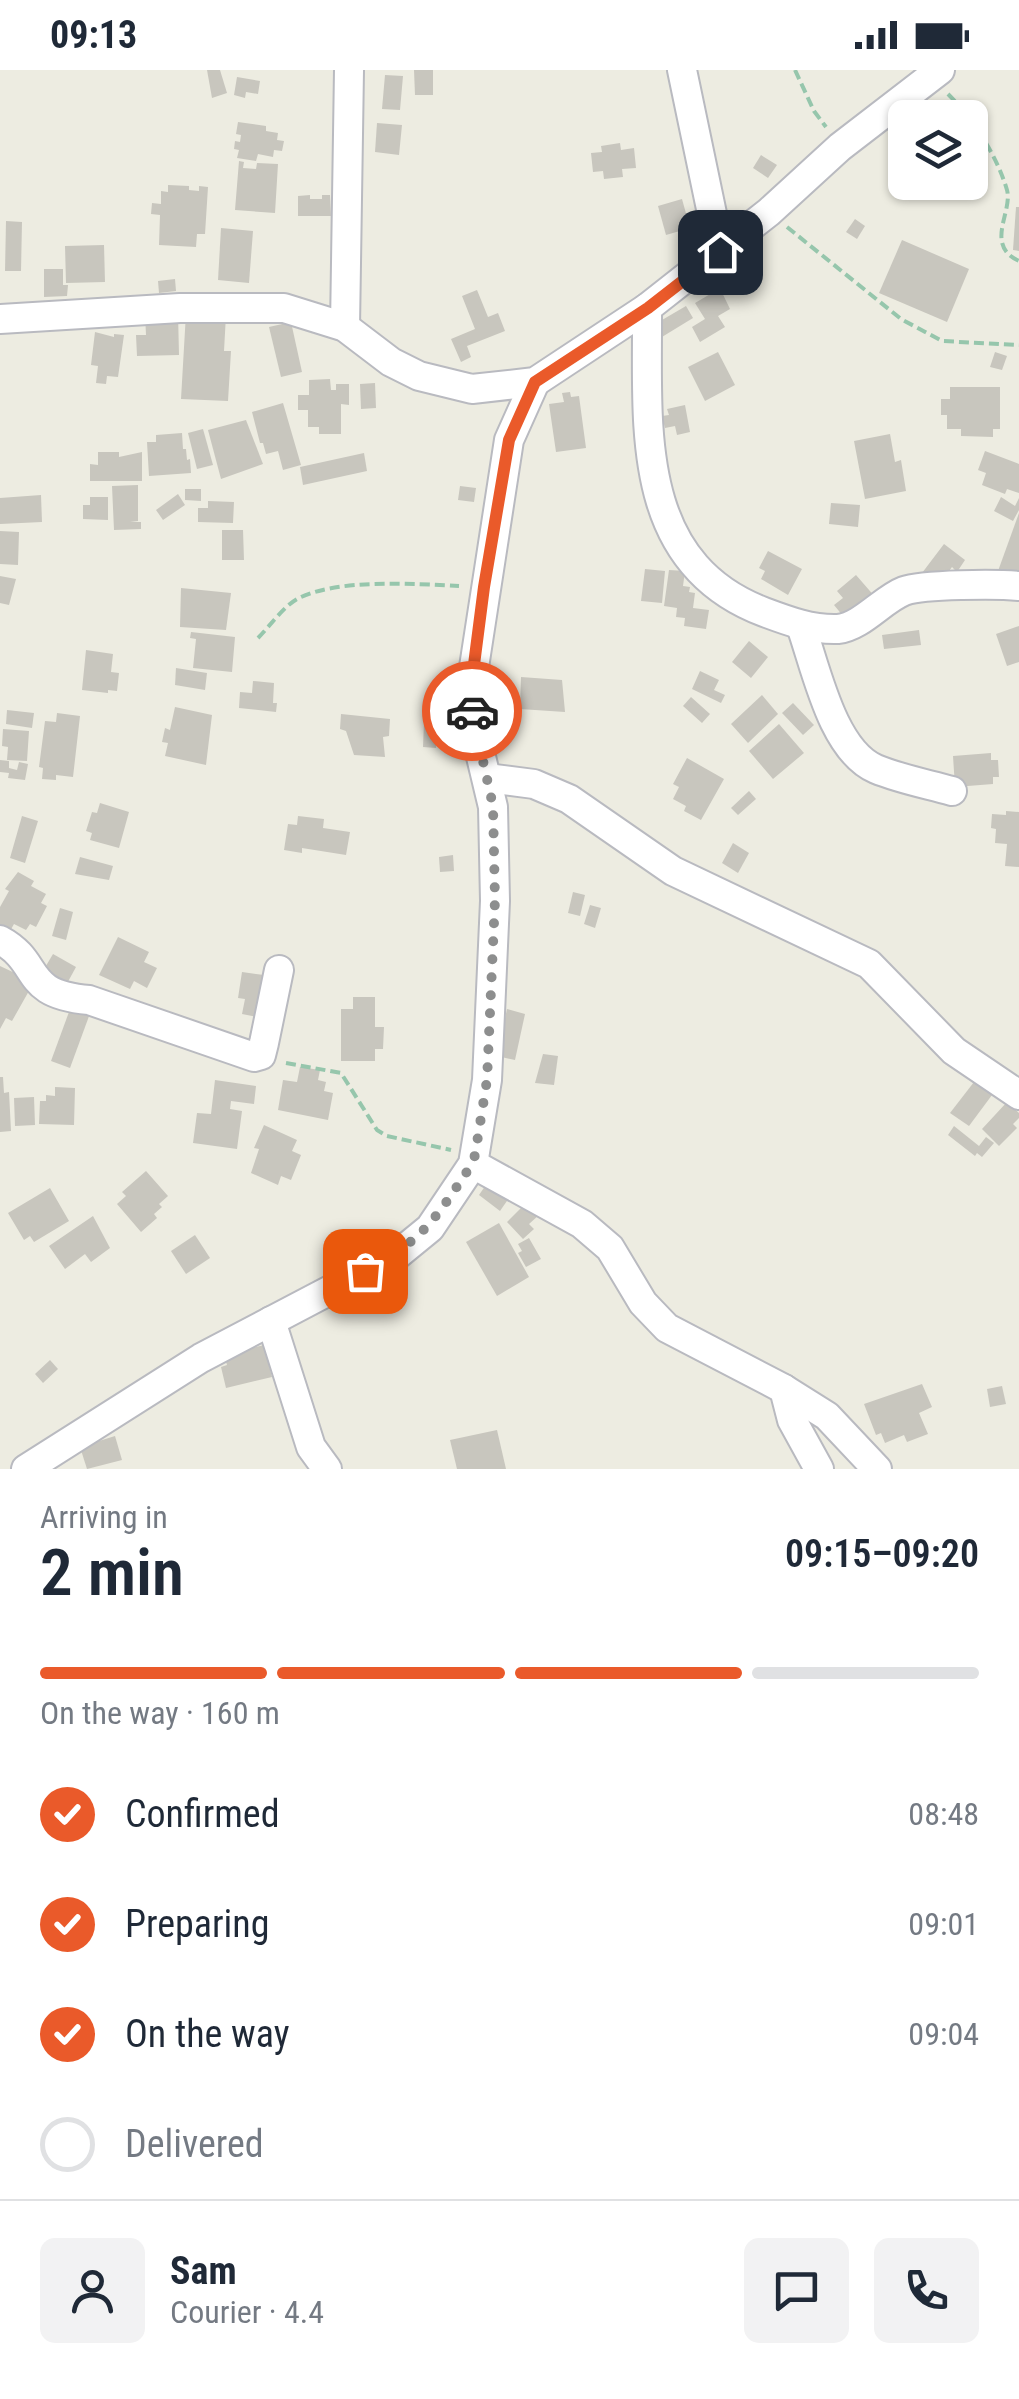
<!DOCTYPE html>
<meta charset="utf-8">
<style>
:root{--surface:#fff;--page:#f2f2f3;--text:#1f2937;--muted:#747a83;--line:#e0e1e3;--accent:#ea5a2a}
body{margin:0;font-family:"Roboto Condensed",sans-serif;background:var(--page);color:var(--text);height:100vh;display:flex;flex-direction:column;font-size:38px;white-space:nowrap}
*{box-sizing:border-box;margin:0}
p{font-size:32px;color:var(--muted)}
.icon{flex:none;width:55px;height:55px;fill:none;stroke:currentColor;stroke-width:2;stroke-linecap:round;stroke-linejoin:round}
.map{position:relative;height:1399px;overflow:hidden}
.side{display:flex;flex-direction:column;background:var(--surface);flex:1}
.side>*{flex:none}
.controls{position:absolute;left:888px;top:30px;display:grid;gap:20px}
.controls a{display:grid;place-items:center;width:100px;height:100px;border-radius:15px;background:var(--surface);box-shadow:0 2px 8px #0004;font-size:50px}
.pin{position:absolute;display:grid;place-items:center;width:85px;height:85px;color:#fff;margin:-42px;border-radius:20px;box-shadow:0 5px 15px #0006}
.courier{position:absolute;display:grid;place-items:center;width:100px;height:100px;margin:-50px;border:8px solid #ea5a2a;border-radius:50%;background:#fff;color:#222;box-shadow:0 2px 12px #0007}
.overview em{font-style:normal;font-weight:600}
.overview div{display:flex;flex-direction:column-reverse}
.overview{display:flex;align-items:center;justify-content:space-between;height:170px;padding:0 40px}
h1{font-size:65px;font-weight:600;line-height:75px}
.bar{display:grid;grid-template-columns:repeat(4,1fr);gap:15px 10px;align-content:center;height:120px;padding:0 40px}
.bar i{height:12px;border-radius:8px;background:var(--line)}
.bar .selected{background:var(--accent)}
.bar p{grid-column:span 4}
.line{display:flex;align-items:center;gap:25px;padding:0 40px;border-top:2px solid var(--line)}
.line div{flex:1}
.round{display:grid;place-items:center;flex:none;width:105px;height:105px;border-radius:15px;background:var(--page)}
ol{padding:0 40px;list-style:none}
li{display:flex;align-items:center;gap:30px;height:110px}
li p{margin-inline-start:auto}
li .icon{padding:10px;border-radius:50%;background:var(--accent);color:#fff;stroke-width:4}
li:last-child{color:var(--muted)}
li i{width:55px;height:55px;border:5px solid var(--line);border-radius:50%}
.status{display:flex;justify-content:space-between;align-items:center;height:70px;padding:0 50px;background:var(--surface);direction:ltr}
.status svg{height:28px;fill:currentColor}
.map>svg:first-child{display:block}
</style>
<div class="status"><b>09:13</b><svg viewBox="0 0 49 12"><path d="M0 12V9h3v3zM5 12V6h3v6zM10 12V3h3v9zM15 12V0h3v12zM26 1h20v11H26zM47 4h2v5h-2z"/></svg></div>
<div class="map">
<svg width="1019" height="1399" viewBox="0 0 1019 1399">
<rect width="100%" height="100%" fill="#edece1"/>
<!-- building -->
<g fill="#c8c6be">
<path d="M207 0H220L227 23 212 28Z"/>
<path d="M414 0H433V25H415Z"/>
<path d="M385 5 403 6 400 40 382 39Z"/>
<path d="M237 7 260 11 258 24 246 22 245 28 234 25Z"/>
<path d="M238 52 266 56V61L278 63 277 70 284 71 282 81 274 80 273 87 258 84 256 91 237 88 239 80 234 79 235 71 240 72 241 65 236 64Z"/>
<path d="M377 53 402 55 399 85 375 82Z"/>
<path d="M620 73 621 80 634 78 636 98 622 99 623 107 604 109 603 101 593 102 591 83 602 82 601 76Z"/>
<path d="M761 85 777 95 768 108 753 98Z"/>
<path d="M239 91 244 92 243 98 256 99 257 93 278 94 275 143 235 140Z"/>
<path d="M168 115 189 116V120L199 121V116L208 117 205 164H197L196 177 159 175 160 145 151 144 152 133 161 134V121L168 122Z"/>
<path d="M310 125V129H322V125H330L331 146H298V126Z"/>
<path d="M682 129 690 158 666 165 658 136Z"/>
<path d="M1016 137H1019V181L1013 180Z"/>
<path d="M855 149 865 156 857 169 846 162Z"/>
<path d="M6 151 22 152 21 201H5Z"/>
<path d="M221 158 253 161 249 213 218 210Z"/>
<path d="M902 170 969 199 947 252 879 223Z"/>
<path d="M104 175 105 212 66 213 65 176Z"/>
<path d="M44 199H63V215H68L67 226 44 227Z"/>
<path d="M715 208 730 239 718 246 725 257 700 272 692 257 705 249 695 233 712 223 707 213Z"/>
<path d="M175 209 176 221 159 223 158 211Z"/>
<path d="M477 220 488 247 498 243 505 261 467 276 471 287 461 292 451 269 475 259 462 226Z"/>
<path d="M686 236 693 248 657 270 650 257Z"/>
<path d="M178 243 179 285 137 286 136 265H146L145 244Z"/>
<path d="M186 243 226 245 224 281H231L228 331 181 329Z"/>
<path d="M291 252 302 302 281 307 269 257Z"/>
<path d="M95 262 114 267V264L124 265 118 307 107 306 106 314 96 313 98 296 91 295Z"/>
<path d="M718 282 735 315 705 331 688 297Z"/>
<path d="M995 282 1007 286 1002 300 990 297Z"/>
<path d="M330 309 331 320H336V314H349V335L341 334V364H319V357H308V340H298V325H309V310Z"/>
<path d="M375 313 376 338 361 339 360 314Z"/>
<path d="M950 317H1000V359H993V367L961 366V359H947V345H941V329H950Z"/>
<path d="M570 322 571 327 579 326 586 378 556 382 549 334 564 332 562 323Z"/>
<path d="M283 333 301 395 283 400 278 381 266 384 263 373H260L252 342Z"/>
<path d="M685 335 690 362 677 365 675 356 665 358 662 346 669 345 667 339Z"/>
<path d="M246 350 263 394 221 409 208 360Z"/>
<path d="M203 359 213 395 197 399 188 363Z"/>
<path d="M182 363 183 379H186L187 390 190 389 191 403 149 406 147 372H156V365Z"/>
<path d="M890 364 895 392 901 390 906 421 865 429 854 371Z"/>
<path d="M985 381 1019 394V423L1007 419 1005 424 982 415 986 403 978 400Z"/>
<path d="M98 382H119V387L142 382V411H90V394L98 395Z"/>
<path d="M364 383 367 401 303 415 300 397Z"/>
<path d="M138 415V451L130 452H141V459L114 460 112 416Z"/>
<path d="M460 416 476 418 474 432 458 430Z"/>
<path d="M185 419H201V431L185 430Z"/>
<path d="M178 424 185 435 163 450 156 440Z"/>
<path d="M41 425 42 452 0 454V428Z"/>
<path d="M90 427H108V450L83 449V435H90Z"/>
<path d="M1001 427 1015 436 1019 428V440L1013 451 994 441Z"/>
<path d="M208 431 234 432 233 453 198 452V438H208Z"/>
<path d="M831 433 860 435 858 457 829 454Z"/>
<path d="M1019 443V508L998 501Z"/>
<path d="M222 460H243L244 490H222Z"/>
<path d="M0 461 19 462 18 495 0 494Z"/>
<path d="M944 474 965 490 957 502 952 497 938 516 922 503Z"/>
<path d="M768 481 802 499 788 525 761 509 765 501 759 498Z"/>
<path d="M645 499 665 501 662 533 641 531Z"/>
<path d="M669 500 685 501 683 516 690 517 689 522 695 523 693 538 709 540 706 559 684 556 685 548 676 547 677 538 664 536Z"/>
<path d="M856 505 876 528 848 552 834 535 843 528 837 521Z"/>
<path d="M0 506 16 509 9 535 0 533Z"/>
<path d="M181 518 231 523 226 560 180 557Z"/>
<path d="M1019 556V592L1007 596 996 564Z"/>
<path d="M919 560 921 575 884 579 882 565Z"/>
<path d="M191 562 235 567 232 602 193 598 196 569 190 568Z"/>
<path d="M749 571 768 587 751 608 732 592Z"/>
<path d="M86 580 113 584 111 602 119 603 117 621 108 620V623L82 620Z"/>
<path d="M176 598 207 603 205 620 175 615Z"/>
<path d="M700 601 719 610 714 620 725 625 721 633 692 619Z"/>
<path d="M521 607 562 610 565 642 520 639Z"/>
<path d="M253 611 274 613 273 633H277L276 642 239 638 240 622 252 623Z"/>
<path d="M762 625 778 644 748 673 731 654Z"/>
<path d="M691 627 710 644 702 653 683 636Z"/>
<path d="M793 633 814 655 803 665 782 643Z"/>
<path d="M175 637 212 645 206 695 165 686 168 673 162 672 165 658 170 660Z"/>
<path d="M7 640 34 643 32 658 6 654Z"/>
<path d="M57 643 80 646 73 707 56 705V710L42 709 43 698 39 697 45 651 56 652Z"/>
<path d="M341 644 390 649 389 666 383 667 385 687 354 685 346 661 340 659Z"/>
<path d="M424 652 443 653V666H437L436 678 423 677Z"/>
<path d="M779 654 804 683 773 709 749 681Z"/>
<path d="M3 659 29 661 27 691 7 690 8 677 2 676Z"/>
<path d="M991 683V690H998L999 707H993V714L955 717 953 686Z"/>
<path d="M687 688 724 709 701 750 684 741 686 736 673 729 679 717 673 714Z"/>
<path d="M0 690 9 691V698L17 700 19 692 28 694 25 710 8 708 9 703 0 702Z"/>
<path d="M749 721 756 729 738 745 731 738Z"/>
<path d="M100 733 129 742 119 778 90 770 92 763 86 761 92 742 97 743Z"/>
<path d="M1006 741 1019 742V797L1005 796 1007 774 995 773 996 759 991 758 992 744 1006 745Z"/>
<path d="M22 746 38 751 25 793 10 788Z"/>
<path d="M298 746 324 749 323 758 350 762 346 785 302 778V783L284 780 288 754 297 755Z"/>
<path d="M733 773 749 783 738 803 722 793Z"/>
<path d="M453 785 454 801 440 802 439 787Z"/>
<path d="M80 787 113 796 109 810 75 804Z"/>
<path d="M18 802 34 811 31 816 46 824 41 833 47 836 36 857 30 854 26 860 14 854 10 861 0 856V837L9 821 5 819Z"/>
<path d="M573 822 585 825 580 846 568 843Z"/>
<path d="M590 835 601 838 595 858 584 854Z"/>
<path d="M60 838 73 842 66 870 52 866Z"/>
<path d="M118 867 149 882 144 892 157 898 147 918 134 911 130 919 99 905Z"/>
<path d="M53 884 76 897 64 919 40 906Z"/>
<path d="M0 896 34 912 12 951 6 948 0 959Z"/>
<path d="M242 902 264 905 258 947 242 944 245 929 238 928Z"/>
<path d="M353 927H375V957H384L383 979H375V991H341V939H353Z"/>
<path d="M73 931 92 938 70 998 51 991Z"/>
<path d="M507 939 525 944 515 990 497 986Z"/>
<path d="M543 984 558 986 554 1015 535 1013Z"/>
<path d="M300 997 320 1000 318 1010 326 1012 324 1021 333 1023 328 1050 278 1040 283 1010 297 1012Z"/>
<path d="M0 1007H3L4 1023 9 1022 11 1061 0 1062Z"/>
<path d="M215 1010 256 1016 254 1034 231 1031 230 1039 242 1041 237 1079 193 1073 197 1043 211 1044Z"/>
<path d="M974 1012 992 1025 969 1056 950 1043Z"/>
<path d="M55 1017 75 1018 74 1055 39 1054 40 1031H46V1025L55 1026Z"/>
<path d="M34 1027 35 1055 15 1056 14 1028Z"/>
<path d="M1007 1032 1019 1043V1048L1013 1054 1017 1058 999 1076 982 1059Z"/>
<path d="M264 1055 297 1070 292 1081 301 1085 291 1110 281 1106 278 1115 251 1103 259 1079 254 1078Z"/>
<path d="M954 1056 979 1076 986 1067 994 1073 982 1087 977 1083 975 1086 948 1065Z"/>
<path d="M146 1101 168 1126 159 1134 162 1137 154 1144 157 1148 141 1162 117 1134 126 1126 122 1122Z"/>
<path d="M488 1112 509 1128 500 1141 479 1125Z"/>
<path d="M50 1118 69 1151 34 1172 30 1166 24 1170 8 1143Z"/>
<path d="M524 1135 539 1145 529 1154 534 1159 523 1169 507 1152Z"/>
<path d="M93 1146 110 1178 91 1192 85 1184 65 1199 49 1176Z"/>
<path d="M499 1153 529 1207 497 1226 466 1172Z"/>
<path d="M195 1165 210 1188 186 1204 171 1181Z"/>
<path d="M529 1168 541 1189 526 1197 518 1183 522 1181 518 1174Z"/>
<path d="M264 1275 272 1307 226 1318 221 1297 227 1295 224 1285Z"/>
<path d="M50 1290 58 1299 43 1313 35 1304Z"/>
<path d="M922 1314 932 1337 919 1343 928 1364 907 1372 904 1365 885 1373 881 1363 876 1365 864 1334Z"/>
<path d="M1002 1316 1006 1334 990 1337 987 1319Z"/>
<path d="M497 1360 506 1399H457L450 1370Z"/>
<path d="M115 1366 122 1390 87 1399 80 1377Z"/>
</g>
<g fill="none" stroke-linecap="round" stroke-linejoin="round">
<!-- street casing -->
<g stroke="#b9bac0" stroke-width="32">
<g id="street">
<path d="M682 0 720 182"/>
<path d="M647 238C648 354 632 492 764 542 788 551 812 560 838 559 861 557 883 529 904 521 923 514 998 514 1019 516"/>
<path d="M0 249 180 238H284L345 257 391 292 419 306 472 319 535 312 647 238 769 142 840 77 940 0"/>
<path d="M345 257 349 0"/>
<path d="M801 556C816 598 832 680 876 699 900 709 927 714 952 721"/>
<path d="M487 708 534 714 569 729 673 801 869 894 954 981 1019 1025"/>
<path d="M0 870C43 893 20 924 89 930L254 987 261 985 264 973 279 900"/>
<path d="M473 1094 582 1154 610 1178 643 1233 667 1258 784 1319 827 1346 877 1399"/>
<path d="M271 1251 311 1377 327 1399"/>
<path d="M784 1319 792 1350 819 1399"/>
<path d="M26 1399 201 1288 397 1185 430 1158 473 1094 487 1010 495 831 493 737 472 649V610L509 370 535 312"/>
</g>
</g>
<!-- path -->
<g stroke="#96c6ac" stroke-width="4" stroke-dasharray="10 5" stroke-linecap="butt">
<path d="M795 0 814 41 826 57"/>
<path d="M948 24 969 46"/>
<path d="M970 48C985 70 999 93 1007 120 1013 142 984 175 1019 191"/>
<path d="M787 157 901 249 942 271 1019 275"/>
<path d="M258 568C270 556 283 537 297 529 337 508 415 514 459 516"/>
<path d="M286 993 341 1003 377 1060 387 1066 451 1080"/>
</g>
<!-- street -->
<use href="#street" stroke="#fff" stroke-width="28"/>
</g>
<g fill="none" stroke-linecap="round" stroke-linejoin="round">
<!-- done -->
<path stroke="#8d8e8e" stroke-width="10" stroke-dasharray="0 18" d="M365 1201C424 1170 436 1148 472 1094L475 1085 487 1010 495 830 493 736 472 641"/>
<!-- route -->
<path stroke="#ea5a2a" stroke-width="12" d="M472 641V610L484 517 509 370 535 312 648 238 720 182"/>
</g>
</svg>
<div class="controls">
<a><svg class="icon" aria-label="layers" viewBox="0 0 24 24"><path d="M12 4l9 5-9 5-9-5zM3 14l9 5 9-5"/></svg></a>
</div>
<div class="pin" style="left:365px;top:1201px;background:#ea580c"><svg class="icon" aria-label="bag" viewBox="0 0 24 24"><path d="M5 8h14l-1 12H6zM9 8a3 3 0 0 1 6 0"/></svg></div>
<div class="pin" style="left:720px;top:182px;background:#1f2937"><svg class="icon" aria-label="home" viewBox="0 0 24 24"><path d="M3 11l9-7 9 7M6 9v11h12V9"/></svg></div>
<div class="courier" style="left:472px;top:641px"><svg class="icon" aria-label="car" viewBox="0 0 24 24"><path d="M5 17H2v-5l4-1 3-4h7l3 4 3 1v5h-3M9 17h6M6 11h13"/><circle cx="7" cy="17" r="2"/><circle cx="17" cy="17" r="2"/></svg></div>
</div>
<section class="side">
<div class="overview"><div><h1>2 min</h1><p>Arriving in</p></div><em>09:15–09:20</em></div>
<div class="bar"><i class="selected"></i><i class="selected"></i><i class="selected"></i><i></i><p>On the way · 160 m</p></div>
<ol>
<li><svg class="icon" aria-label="check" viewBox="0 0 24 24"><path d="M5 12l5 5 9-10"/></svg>Confirmed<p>08:48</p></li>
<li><svg class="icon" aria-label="check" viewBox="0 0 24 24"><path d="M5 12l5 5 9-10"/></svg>Preparing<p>09:01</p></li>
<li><svg class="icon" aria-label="check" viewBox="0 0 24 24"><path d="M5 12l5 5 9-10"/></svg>On the way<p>09:04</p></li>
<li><i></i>Delivered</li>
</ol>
<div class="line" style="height:180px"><a class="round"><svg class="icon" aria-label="person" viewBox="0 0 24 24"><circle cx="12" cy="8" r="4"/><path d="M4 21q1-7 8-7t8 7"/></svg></a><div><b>Sam</b><p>Courier · 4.4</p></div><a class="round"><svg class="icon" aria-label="chat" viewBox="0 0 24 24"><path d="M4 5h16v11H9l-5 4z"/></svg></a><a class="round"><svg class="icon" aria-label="phone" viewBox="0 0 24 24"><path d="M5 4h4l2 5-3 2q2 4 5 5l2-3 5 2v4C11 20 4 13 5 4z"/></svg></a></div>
</section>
